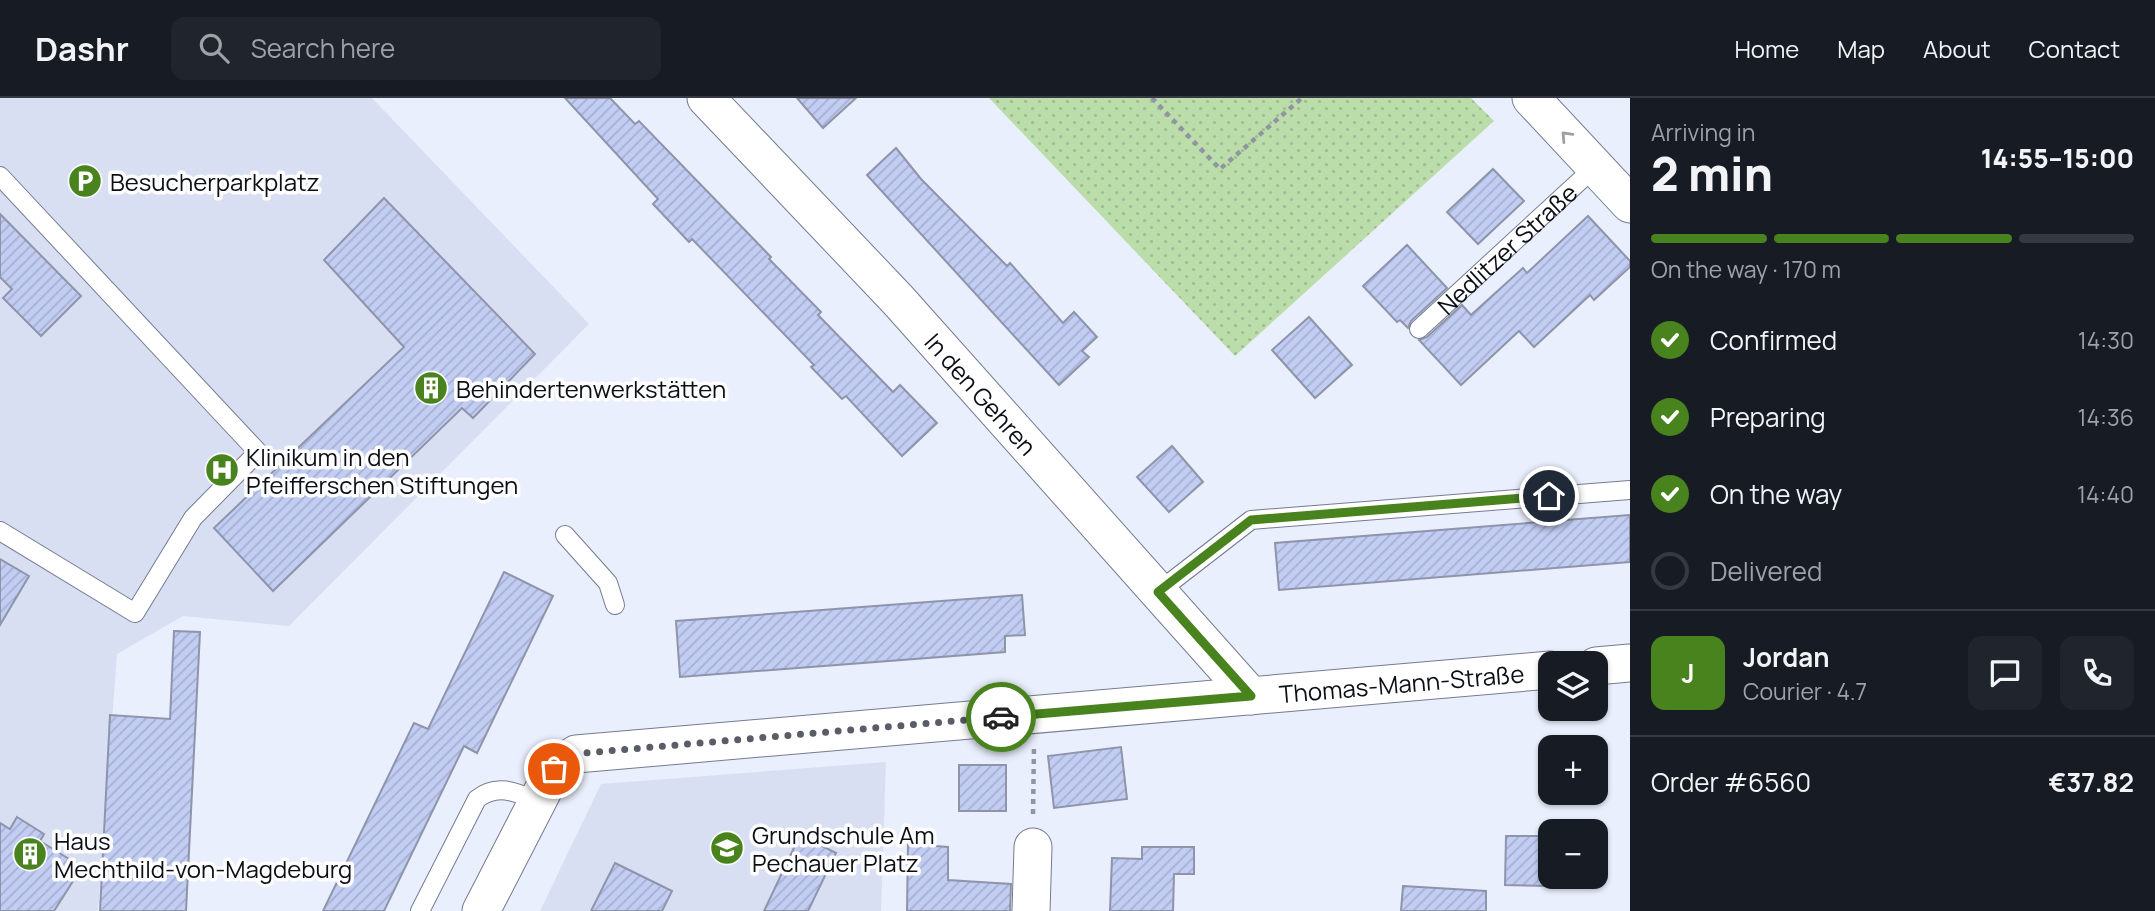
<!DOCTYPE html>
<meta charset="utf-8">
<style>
:root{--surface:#171b24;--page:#20242c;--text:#f1f3f6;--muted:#9ea1a6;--line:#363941;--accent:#48831e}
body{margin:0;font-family:Manrope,sans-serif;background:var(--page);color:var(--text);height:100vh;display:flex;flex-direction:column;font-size:26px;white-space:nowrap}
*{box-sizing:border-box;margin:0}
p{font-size:23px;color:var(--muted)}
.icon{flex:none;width:38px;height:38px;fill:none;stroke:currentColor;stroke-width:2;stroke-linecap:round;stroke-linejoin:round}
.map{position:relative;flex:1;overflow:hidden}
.drawer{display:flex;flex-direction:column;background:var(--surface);width:525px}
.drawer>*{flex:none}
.tools{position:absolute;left:1538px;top:553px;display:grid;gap:14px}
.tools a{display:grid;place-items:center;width:70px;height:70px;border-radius:14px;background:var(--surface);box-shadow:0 2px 5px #0004;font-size:35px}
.pin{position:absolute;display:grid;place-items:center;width:60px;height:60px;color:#fff;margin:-30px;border:4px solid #fff;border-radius:50%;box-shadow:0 2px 7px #0007}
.courier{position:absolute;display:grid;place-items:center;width:70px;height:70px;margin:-35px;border:5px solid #48831e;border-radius:50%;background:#fff;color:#222;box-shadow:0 2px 9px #0007}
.headline em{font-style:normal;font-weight:800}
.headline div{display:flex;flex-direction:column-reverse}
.headline{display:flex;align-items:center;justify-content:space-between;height:119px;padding:0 21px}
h1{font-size:46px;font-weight:800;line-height:52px}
.bar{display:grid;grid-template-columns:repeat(4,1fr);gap:10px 7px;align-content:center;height:84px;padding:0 21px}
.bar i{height:9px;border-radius:5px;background:var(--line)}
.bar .active{background:var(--accent)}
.bar p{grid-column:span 4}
.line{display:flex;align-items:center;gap:18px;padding:0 21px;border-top:2px solid var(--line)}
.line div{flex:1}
.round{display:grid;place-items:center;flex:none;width:74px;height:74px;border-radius:14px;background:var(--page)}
ol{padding:0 21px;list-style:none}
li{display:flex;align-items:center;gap:21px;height:77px}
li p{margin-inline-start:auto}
li .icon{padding:7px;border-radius:50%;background:var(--accent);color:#fff;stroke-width:4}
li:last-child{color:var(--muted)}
li i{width:38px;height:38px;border:4px solid var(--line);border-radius:50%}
header{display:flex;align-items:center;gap:42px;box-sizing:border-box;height:98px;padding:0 35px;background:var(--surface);border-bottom:2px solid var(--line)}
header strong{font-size:33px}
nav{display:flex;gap:38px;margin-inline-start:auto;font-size:24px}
.search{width:490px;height:63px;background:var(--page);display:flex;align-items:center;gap:18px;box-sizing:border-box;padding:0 24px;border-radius:14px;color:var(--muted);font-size:26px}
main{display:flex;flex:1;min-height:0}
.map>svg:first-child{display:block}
</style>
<header>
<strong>Dashr</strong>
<div class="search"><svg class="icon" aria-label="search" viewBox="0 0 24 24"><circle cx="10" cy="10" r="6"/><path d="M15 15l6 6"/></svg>Search here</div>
<nav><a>Home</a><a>Map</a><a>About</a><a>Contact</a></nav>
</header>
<main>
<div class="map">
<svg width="1630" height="813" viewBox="0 0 1630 813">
<defs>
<pattern id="garden-dots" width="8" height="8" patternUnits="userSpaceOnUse" patternTransform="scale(1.75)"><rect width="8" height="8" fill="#bda"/><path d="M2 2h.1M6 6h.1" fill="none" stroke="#a0bc92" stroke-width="1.8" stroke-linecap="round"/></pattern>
<pattern id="building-hatch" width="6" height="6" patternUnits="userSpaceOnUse" patternTransform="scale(1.75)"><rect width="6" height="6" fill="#c2cdf4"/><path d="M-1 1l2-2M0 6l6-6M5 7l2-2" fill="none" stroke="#a6afd0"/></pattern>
</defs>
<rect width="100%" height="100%" fill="#eaeffd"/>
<!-- built -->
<g fill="#d9dff2">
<path d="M0 0H372L589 226 289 528 183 518 117 556 98 813H0Z"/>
<path d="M886 664 881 813H540L601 686Z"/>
</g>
<!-- garden -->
<path fill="url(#garden-dots)" d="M989 0H1471L1494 23 1235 258Z"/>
<!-- building -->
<g fill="url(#building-hatch)" stroke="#8e94aa" stroke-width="2">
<path d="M565 0H610L635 26 639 23 771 159 769 161 821 214 818 217 893 294 900 287 937 325 902 358 846 298 842 301 811 269 814 267 692 141 689 144 653 106 658 101Z"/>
<path d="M797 0H856L823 30Z"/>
<path d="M896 50 921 81 1007 168 1010 165 1063 225 1074 214 1097 239 1082 253 1089 259 1059 287 867 77Z"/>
<path d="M1493 71 1524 103 1478 146 1447 114Z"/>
<path d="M384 100 535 256 473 320 462 310 273 493 214 430 404 249 324 162Z"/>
<path d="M0 116 81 198 41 238 3 200 12 191 0 179Z"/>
<path d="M1588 118 1630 163V169L1594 202 1590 197 1534 249 1519 233 1461 287 1419 242 1427 239 1462 207 1471 217 1523 170 1527 175Z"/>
<path d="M1407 147 1447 190 1411 223 1408 230 1400 222 1397 224 1363 188Z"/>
<path d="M1309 219 1352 267 1315 300 1272 252Z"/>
<path d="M1172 348 1203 384 1169 414 1137 379Z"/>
<path d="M1630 417V464L1279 492 1275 445Z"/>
<path d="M0 461 29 478 0 527Z"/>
<path d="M504 474 553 498 477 655 464 648 384 813H323L414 625 428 631Z"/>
<path d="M1022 497 1025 537 1005 538V554L680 579 676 523Z"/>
<path d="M174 533 200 534 186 813H100L110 617 170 621Z"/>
<path d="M1121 649 1127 701 1054 710 1048 658Z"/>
<rect x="959" y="667" width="47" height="46"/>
<path d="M17 719 44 736 40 743 82 769 54 813H0V725L10 731Z"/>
<path d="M800 737 836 755 808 813H764Z"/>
<path d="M1506 738H1550V788L1505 787Z"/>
<path d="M908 746 948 749V782L1011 786 1010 813H907Z"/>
<path d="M1142 749H1194V776H1174L1173 813H1110L1112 760 1142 761Z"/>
<path d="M615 765 672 793 662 813H591Z"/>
<path d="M1403 788 1486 793V813H1401Z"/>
</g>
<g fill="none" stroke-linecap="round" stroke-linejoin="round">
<!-- lane casing -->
<g stroke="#757b90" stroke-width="20">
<g id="lane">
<path d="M0 78 258 354 193 420 135 515 0 433"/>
<path id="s1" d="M1419 231 1595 69"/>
<path d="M565 437 608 485 615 507"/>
<path d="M1158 494 1251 422 1630 392"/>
<path d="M420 813 477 701C497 685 516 694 537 703"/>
</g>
</g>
<!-- street casing -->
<g stroke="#757b90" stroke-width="39">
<g id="street">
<path id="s2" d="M706 0 898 202 1251 598"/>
<path d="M1531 0 1630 106"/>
<path d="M1596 568 1630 565"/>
<path id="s3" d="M481 813 554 671 576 656 1550 572"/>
<path d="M1031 813 1033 749"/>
</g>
</g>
<!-- path -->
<g stroke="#9195a1" stroke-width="4.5" stroke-dasharray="5 5" stroke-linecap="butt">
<path d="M1152 0 1220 71 1302 0"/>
<path d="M1033 716 1034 648"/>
</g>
<!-- lane -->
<use href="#lane" stroke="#fff" stroke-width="18"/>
<!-- street -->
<use href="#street" stroke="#fff" stroke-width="37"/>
</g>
<!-- one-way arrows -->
<defs><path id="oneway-chevron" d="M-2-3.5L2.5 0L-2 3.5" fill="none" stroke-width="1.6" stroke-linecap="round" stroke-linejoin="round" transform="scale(1.75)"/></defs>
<use stroke="#9e9fa2" href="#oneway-chevron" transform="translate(1566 38) rotate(-133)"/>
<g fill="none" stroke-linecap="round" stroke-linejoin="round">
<!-- done -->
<path stroke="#5a5d67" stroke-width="7" stroke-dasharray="0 12.6" d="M554 671 569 659 584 655 1001 619"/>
<!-- route -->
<path stroke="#48831e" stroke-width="9" d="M1001 619 1251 598 1158 494 1251 422 1549 398"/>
</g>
<!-- icons -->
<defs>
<g id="parking-disc" transform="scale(1.75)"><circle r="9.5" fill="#48831e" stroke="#fdfdfd"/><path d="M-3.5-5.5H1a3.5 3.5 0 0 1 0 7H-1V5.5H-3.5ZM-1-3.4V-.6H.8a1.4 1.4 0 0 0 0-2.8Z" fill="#fff"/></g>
<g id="building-disc" transform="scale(1.75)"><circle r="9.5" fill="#48831e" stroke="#fdfdfd"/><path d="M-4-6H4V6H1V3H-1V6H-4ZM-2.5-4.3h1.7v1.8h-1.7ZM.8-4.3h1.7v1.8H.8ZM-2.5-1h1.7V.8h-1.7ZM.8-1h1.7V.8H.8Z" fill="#fff"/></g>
<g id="hospital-disc" transform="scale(1.75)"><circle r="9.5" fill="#48831e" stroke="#fdfdfd"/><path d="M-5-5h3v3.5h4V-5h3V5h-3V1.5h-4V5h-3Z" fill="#fff"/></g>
<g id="school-disc" transform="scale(1.75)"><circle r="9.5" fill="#48831e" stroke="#fdfdfd"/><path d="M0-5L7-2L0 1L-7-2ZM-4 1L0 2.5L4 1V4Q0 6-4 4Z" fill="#fff"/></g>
</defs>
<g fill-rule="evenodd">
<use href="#parking-disc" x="85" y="83"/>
<use href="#building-disc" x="431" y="290"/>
<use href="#hospital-disc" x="222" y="372"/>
<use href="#school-disc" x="727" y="750"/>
<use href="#building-disc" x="30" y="756"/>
</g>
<g text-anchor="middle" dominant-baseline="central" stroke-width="7" stroke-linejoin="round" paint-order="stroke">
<!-- poi labels -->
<g font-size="24" fill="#0c0e16" stroke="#fdfdfd" text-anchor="start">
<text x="110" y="83">Besucherparkplatz</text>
<text x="456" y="290">Behindertenwerkstätten</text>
<text x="246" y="358">Klinikum in den<tspan x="246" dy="28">Pfeifferschen Stiftungen</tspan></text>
<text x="752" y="736">Grundschule Am<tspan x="752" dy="28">Pechauer Platz</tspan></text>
<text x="54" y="742">Haus<tspan x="54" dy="28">Mechthild-von-Magdeburg</tspan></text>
</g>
<!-- street labels -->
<g font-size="24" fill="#0c0e16" stroke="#fdfdfd">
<text stroke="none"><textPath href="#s1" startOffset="119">Nedlitzer Straße</textPath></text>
<text stroke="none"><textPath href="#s2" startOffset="404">In den Gehren</textPath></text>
<text stroke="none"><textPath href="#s3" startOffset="1015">Thomas-Mann-Straße</textPath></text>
</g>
</g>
</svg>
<div class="tools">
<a><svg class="icon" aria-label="layers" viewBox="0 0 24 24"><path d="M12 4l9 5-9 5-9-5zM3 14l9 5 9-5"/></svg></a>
<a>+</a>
<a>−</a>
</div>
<div class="pin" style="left:554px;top:671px;background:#ea580c"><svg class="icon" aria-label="bag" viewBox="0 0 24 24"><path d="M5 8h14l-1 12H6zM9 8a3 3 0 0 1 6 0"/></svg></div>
<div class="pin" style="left:1549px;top:398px;background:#1f2937"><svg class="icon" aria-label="home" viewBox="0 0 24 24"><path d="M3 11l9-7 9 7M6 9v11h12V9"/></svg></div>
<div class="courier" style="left:1001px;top:619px"><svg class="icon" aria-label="car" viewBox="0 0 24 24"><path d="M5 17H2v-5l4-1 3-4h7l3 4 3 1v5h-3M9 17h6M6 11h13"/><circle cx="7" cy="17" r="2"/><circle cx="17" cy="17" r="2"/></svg></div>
</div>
<section class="drawer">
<div class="headline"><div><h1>2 min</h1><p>Arriving in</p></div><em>14:55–15:00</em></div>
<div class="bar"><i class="active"></i><i class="active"></i><i class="active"></i><i></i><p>On the way · 170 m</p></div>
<ol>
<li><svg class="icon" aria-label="check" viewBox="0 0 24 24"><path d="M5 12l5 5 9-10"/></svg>Confirmed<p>14:30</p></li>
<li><svg class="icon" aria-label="check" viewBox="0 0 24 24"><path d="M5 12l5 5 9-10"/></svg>Preparing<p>14:36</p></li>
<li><svg class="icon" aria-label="check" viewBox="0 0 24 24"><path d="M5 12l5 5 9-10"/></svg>On the way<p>14:40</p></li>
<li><i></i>Delivered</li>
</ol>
<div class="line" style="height:126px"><b class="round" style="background:var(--accent);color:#fff">J</b><div><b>Jordan</b><p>Courier · 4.7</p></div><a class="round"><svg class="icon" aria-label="chat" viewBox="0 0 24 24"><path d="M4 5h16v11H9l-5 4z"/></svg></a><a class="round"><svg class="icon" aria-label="phone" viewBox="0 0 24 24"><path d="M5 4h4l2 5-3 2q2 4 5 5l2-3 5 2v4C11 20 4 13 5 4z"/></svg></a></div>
<div class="line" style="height:91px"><div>Order #6560</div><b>€37.82</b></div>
</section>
</main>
